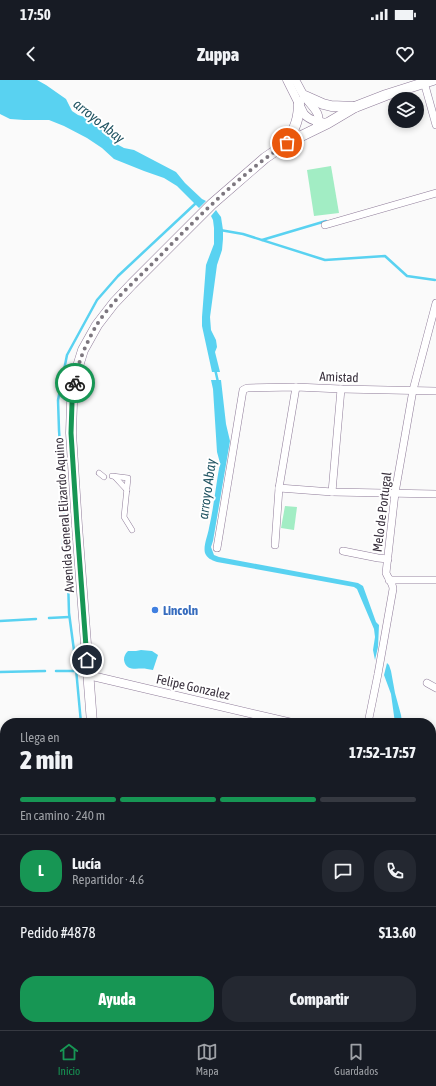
<!DOCTYPE html>
<html lang="es">
<meta charset="utf-8">
<style>
:root{--surface:#171b24;--page:#242831;--text:#f1f3f6;--muted:#9ea1a6;--line:#363941;--accent:#179654}
body{margin:0;font-family:"Asap Condensed",sans-serif;background:var(--page);color:var(--text);height:100vh;display:flex;flex-direction:column;font-size:15px;white-space:nowrap}
*{box-sizing:border-box;margin:0}
p{font-size:13px;color:var(--muted)}
.icon{flex:none;width:22px;height:22px;fill:none;stroke:currentColor;stroke-width:2;stroke-linecap:round;stroke-linejoin:round}
.map{position:relative;flex:1;overflow:hidden}
.side{position:absolute;left:0px;top:638px;width:436px;height:312px;display:flex;flex-direction:column;background:var(--surface);border-radius:16px 16px 0 0;box-shadow:0 2px 6px #0003}
.side>*{flex:none}
.fabs{position:absolute;left:388px;top:12px;display:grid;gap:8px}
.fabs a{display:grid;place-items:center;width:36px;height:36px;border-radius:50%;background:var(--surface);box-shadow:0 2px 6px #0003;font-size:20px}
.pin{position:absolute;display:grid;place-items:center;width:34px;height:34px;color:#fff;margin:-17px;border:2px solid #fff;border-radius:50%;box-shadow:0 1px 4px #0007}
.courier{position:absolute;display:grid;place-items:center;width:40px;height:40px;margin:-20px;border:3px solid #179654;border-radius:50%;background:#fff;color:#222;box-shadow:0 1px 5px #0007}
.overview em{font-style:normal;font-weight:800}
.overview div{display:flex;flex-direction:column-reverse}
.overview{display:flex;align-items:center;justify-content:space-between;height:68px;padding:0 20px}
h1{font-size:26px;font-weight:800;line-height:30px}
.bar{display:grid;grid-template-columns:repeat(4,1fr);gap:6px 4px;align-content:center;height:48px;padding:0 20px}
.bar i{height:5px;border-radius:3px;background:var(--line)}
.bar .active{background:var(--accent)}
.bar p{grid-column:span 4}
.line{display:flex;align-items:center;gap:10px;padding:0 20px;border-top:1px solid var(--line)}
.line div{flex:1}
.round{display:grid;place-items:center;flex:none;width:42px;height:42px;border-radius:16px;background:var(--page)}
.primary-button{display:flex;gap:8px;margin-top:auto;padding:8px 20px}
.primary-button a{flex:1;height:46px;border-radius:16px;background:var(--accent);color:#fff;font-size:16px;font-weight:800;line-height:46px;text-align:center}
.primary-button a+a{background:var(--page);color:var(--text)}
.status{display:flex;justify-content:space-between;align-items:center;height:28px;padding:0 20px;background:var(--surface);direction:ltr}
.status svg{height:11px;fill:currentColor}
header{display:flex;justify-content:space-between;align-items:center;height:52px;padding:0 20px;background:var(--surface);font-size:18px;font-weight:800}
.tabs{display:flex;justify-content:space-around;align-items:center;height:56px;border-top:1px solid var(--line);background:var(--surface);font-size:11px;color:var(--muted)}
.tabs a{display:grid;justify-items:center;gap:2px}
.tabs .active{color:var(--accent)}
.map>svg:first-child{display:block}
</style>
<div class="status"><b>17:50</b><svg viewBox="0 0 49 12"><path d="M0 12V9h3v3zM5 12V6h3v6zM10 12V3h3v9zM15 12V0h3v12zM26 1h20v11H26zM47 4h2v5h-2z"/></svg></div>
<header><svg class="icon" aria-label="back" viewBox="0 0 24 24"><path d="M15 5l-7 7 7 7"/></svg>Zuppa<svg class="icon" aria-label="heart" viewBox="0 0 24 24"><path d="M12 20l-8-8c-3-5 5-10 8-4 3-6 11-1 8 4z"/></svg></header>
<div class="map">
<svg width="436" height="950" viewBox="0 0 436 950">
<rect width="100%" height="100%" fill="#fafafa"/>
<!-- green -->
<g fill="#a2edc4">
<path d="M331 86 339 133 314 136 307 90Z"/>
<path d="M285 426 297 427 294 450 281 448Z"/>
</g>
<!-- water -->
<g fill="#59d2f1">
<path d="M0 0H37L46 5 66 19 72 31 78 35 91 39 103 48 113 62 124 68 134 70 176 92 185 103 202 119 206 121 199 128 177 106 164 98 144 91 114 79 102 68 87 58 64 46 49 40H24L10 39 0 34Z"/>
<path d="M216 130 218 133 221 137 223 150V159L222 170 217 185 210 237 211 250 216 260 217 267 215 272 220 292H212L202 246V237L206 185 214 164V148L213 140 211 136Z"/>
<path d="M211 300H221L226 344 230 361 213 461 211 467 214 475 219 477 358 503 363 506 376 542 379 545 378 567 375 580 373 570 375 557 374 549 357 509 354 507 217 482C211 480 207 478 205 473 203 466 208 455 209 448 214 426 216 404 220 383L217 372 213 309Z"/>
<path d="M141 570 152 571 158 575 153 590C151 590 149 589 147 589 139 587 126 593 124 580 124 576 125 574 128 571H136Z"/>
<path d="M387 583 389 585 391 591 395 613 401 635 402 643H395L391 614 384 595Z"/>
</g>
<g fill="none" stroke-linecap="round" stroke-linejoin="round">
<!-- stream -->
<g stroke="#59d2f1" stroke-width="2.5">
<path d="M220 150 243 154 325 180 385 176 407 196 435 200"/>
<path d="M262 160 326 141"/>
<path d="M215 289 218 302"/>
<path d="M63 464 64 429 59 350 58 320 67 275 97 220 118 196 196 123"/>
<path d="M66 493 68 498 69 533 75 578 81 643"/>
<path d="M49 538 69 537"/>
<path d="M0 541 36 539"/>
<path d="M56 591H76"/>
<path d="M0 592 45 591"/>
<path d="M0 655H5"/>
<path d="M102 945 103 950"/>
</g>
<!-- pedestrian casing -->
<g stroke="#8f7c99" stroke-width="6">
<g id="pedestrian">
<path d="M99 393 104 397"/>
<path d="M112 396 128 398 124 437 132 450"/>
<path d="M115 397 127 410"/>
</g>
</g>
<!-- minor casing -->
<g stroke="#8f7c99" stroke-width="8">
<g id="minor">
<path d="M424 2 436 45"/>
<path d="M325 145 436 113"/>
<path d="M279 408 332 412 436 414"/>
<path d="M332 412 341 309"/>
<path d="M275 465 279 408 296 307"/>
<path d="M217 468 243 310 247 308 296 307 341 309 436 311"/>
<path d="M343 471 378 478 388 479"/>
<path d="M389 500H436"/>
<path d="M427 603 436 608"/>
<path d="M368 643 378 594 393 509C393 504 388 498 386 493L395 413 413 310 436 223"/>
<path d="M317 950 318 945"/>
</g>
</g>
<!-- tertiary casing -->
<g stroke="#8f7c99" stroke-width="9">
<g id="tertiary">
<path d="M287 0 304 34C310 41 319 42 328 43"/>
<path d="M295 0C299 6 301 12 305 17 311 26 323 34 317 45"/>
<path d="M88 595 292 643"/>
<path d="M431 682 436 684"/>
</g>
</g>
<!-- primary casing -->
<g stroke="#8f7c99" stroke-width="11">
<g id="primary">
<path d="M305 16 323 24 331 26 355 27"/>
<path d="M287 63C295 47 299 40 299 22"/>
<path d="M92 643 77 446 71 353 72 323 75 296 83 270 97 245 114 223 132 204 212 124 265 78 287 63 328 43 355 27 386 15 433 0"/>
<path d="M115 945V950"/>
</g>
</g>
<!-- pedestrian -->
<use href="#pedestrian" stroke="#fff" stroke-width="5"/>
<!-- minor -->
<use href="#minor" stroke="#fff" stroke-width="7"/>
<!-- tertiary -->
<use href="#tertiary" stroke="#fff" stroke-width="8"/>
<!-- primary -->
<use href="#primary" stroke="#fff" stroke-width="10"/>
</g>
<g fill="none" stroke-linecap="round" stroke-linejoin="round">
<!-- done -->
<path stroke="#7d777f" stroke-width="4" stroke-dasharray="0 7.2" d="M75 303C77 283 86 264 96 246 111 222 135 201 155 181 196 139 238 96 287 63"/>
<!-- route -->
<path stroke="#179654" stroke-width="5" d="M75 303 72 323 71 353 77 446 87 580"/>
</g>
<!-- markers -->
<circle fill="#3f7fe0" stroke="#fff" stroke-width="1.5" cx="155" cy="530" r="4"/>
<g text-anchor="middle" dominant-baseline="central" stroke-width="4" stroke-linejoin="round" paint-order="stroke">
<!-- street labels -->
<g font-size="13" fill="#39313d" stroke="#fff">
<text transform="translate(339 297) rotate(2)">Amistad</text>
<text transform="translate(382 432) rotate(-83)">Melo de Portugal</text>
<text transform="translate(64 435) rotate(-94)">Avenida General Elizardo Aquino</text>
<text transform="translate(193 607) rotate(13)">Felipe Gonzalez</text>
</g>
<!-- shop labels -->
<g font-size="13" font-weight="bold" fill="#366cbe" stroke="#fff" text-anchor="start">
<text x="163" y="530">Lincoln</text>
</g>
<!-- water labels -->
<g font-size="14" font-style="italic" fill="#225563" stroke="#fff">
<text transform="translate(99 41) rotate(39)">arroyo Abay</text>
<text transform="translate(207 409) rotate(-82)">arroyo Abay</text>
</g>
</g>
</svg>
<div class="fabs">
<a><svg class="icon" aria-label="layers" viewBox="0 0 24 24"><path d="M12 4l9 5-9 5-9-5zM3 14l9 5 9-5"/></svg></a>
</div>
<div class="pin" style="left:287px;top:63px;background:#ea580c"><svg class="icon" aria-label="bag" viewBox="0 0 24 24"><path d="M5 8h14l-1 12H6zM9 8a3 3 0 0 1 6 0"/></svg></div>
<div class="pin" style="left:87px;top:580px;background:#1f2937"><svg class="icon" aria-label="home" viewBox="0 0 24 24"><path d="M3 11l9-7 9 7M6 9v11h12V9"/></svg></div>
<div class="courier" style="left:75px;top:303px"><svg class="icon" aria-label="bike" viewBox="0 0 24 24"><circle cx="6" cy="16" r="4"/><circle cx="18" cy="16" r="4"/><path d="M6 16l4-8h5l3 8M10 8l3 8H6M13 5h3"/></svg></div>
<section class="side">
<div class="overview"><div><h1>2 min</h1><p>Llega en</p></div><em>17:52–17:57</em></div>
<div class="bar"><i class="active"></i><i class="active"></i><i class="active"></i><i></i><p>En camino · 240 m</p></div>
<div class="line" style="height:72px"><b class="round" style="background:var(--accent);color:#fff">L</b><div><b>Lucía</b><p>Repartidor · 4.6</p></div><a class="round"><svg class="icon" aria-label="chat" viewBox="0 0 24 24"><path d="M4 5h16v11H9l-5 4z"/></svg></a><a class="round"><svg class="icon" aria-label="phone" viewBox="0 0 24 24"><path d="M5 4h4l2 5-3 2q2 4 5 5l2-3 5 2v4C11 20 4 13 5 4z"/></svg></a></div>
<div class="line" style="height:52px"><div>Pedido #4878</div><b>$13.60</b></div>
<div class="primary-button"><a>Ayuda</a><a>Compartir</a></div>
</section>
</div>
<nav class="tabs">
<a class="active"><svg class="icon" aria-label="home" viewBox="0 0 24 24"><path d="M3 11l9-7 9 7M6 9v11h12V9"/></svg>Inicio</a>
<a><svg class="icon" aria-label="map" viewBox="0 0 24 24"><path d="M3 6l6-2 6 2 6-2v14l-6 2-6-2-6 2zM9 4v14M15 6v14"/></svg>Mapa</a>
<a><svg class="icon" aria-label="saved" viewBox="0 0 24 24"><path d="M7 4h10v16l-5-4-5 4z"/></svg>Guardados</a>
</nav>
